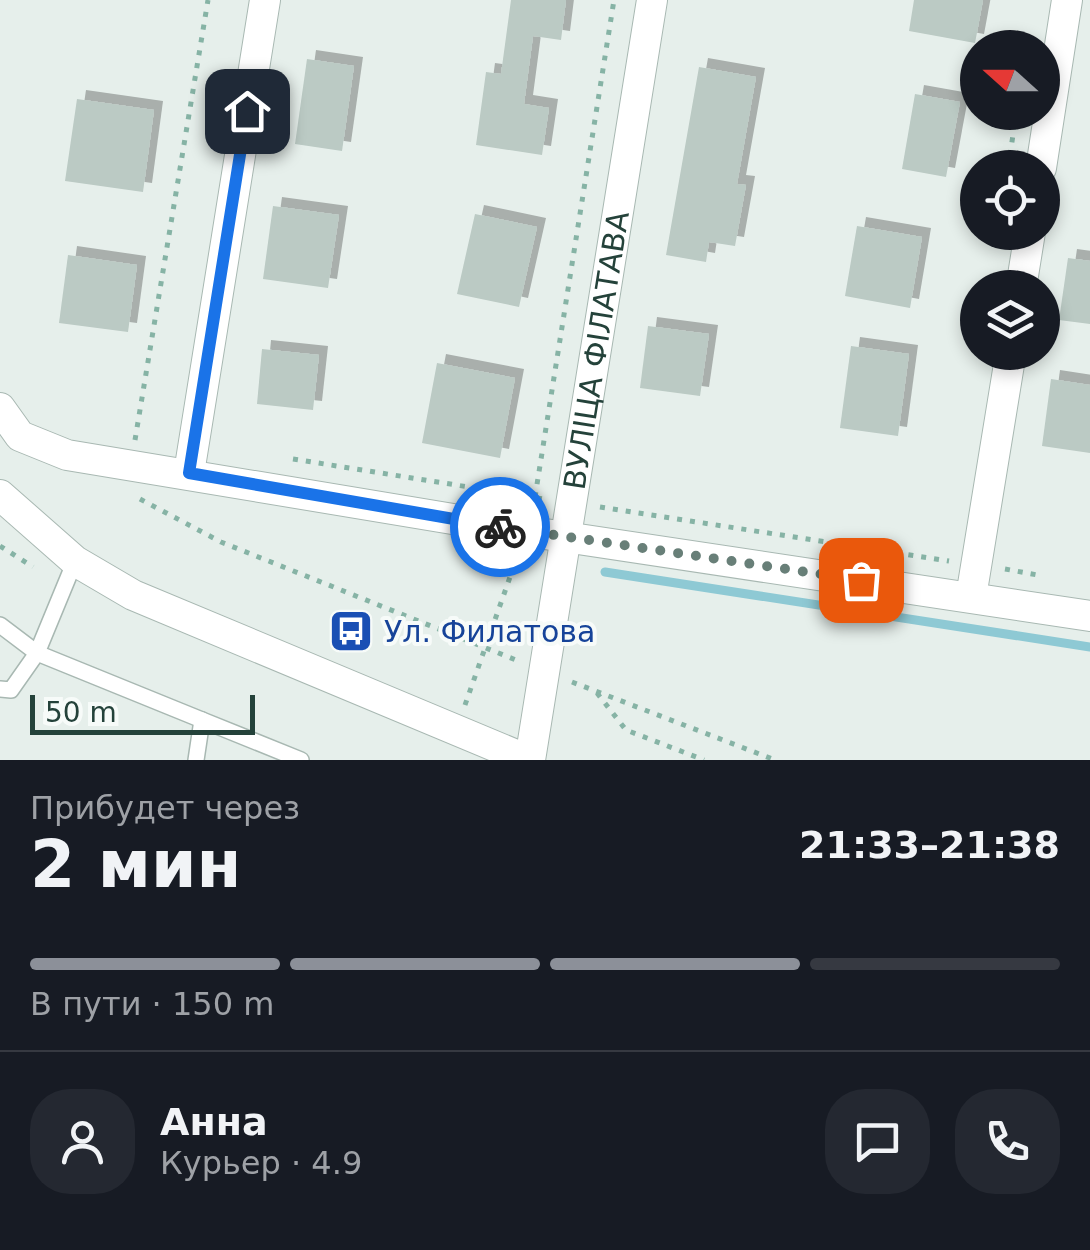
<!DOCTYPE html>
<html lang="ru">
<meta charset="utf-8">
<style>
:root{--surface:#171b24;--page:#242831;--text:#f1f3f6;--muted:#9ea1a6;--line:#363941;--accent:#8c9099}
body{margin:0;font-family:"DejaVu Sans",sans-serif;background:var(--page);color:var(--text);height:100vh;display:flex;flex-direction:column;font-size:38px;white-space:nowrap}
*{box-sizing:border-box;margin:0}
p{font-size:32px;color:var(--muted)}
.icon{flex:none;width:55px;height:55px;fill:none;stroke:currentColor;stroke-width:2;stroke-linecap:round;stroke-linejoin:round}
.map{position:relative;height:760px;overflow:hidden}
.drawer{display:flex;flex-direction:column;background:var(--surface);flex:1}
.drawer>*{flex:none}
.needle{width:65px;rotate:291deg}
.buttons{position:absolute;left:960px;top:30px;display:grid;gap:20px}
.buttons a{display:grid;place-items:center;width:100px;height:100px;border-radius:50%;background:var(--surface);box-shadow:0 5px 15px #0003;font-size:50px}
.scale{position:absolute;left:30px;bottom:25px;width:225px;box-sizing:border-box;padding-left:10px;border:5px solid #24423a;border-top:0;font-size:28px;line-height:35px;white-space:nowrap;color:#24423a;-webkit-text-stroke:8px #f7fbf9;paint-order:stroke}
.pin{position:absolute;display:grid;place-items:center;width:85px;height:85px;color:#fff;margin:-42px;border-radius:20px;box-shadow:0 5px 15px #0006}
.courier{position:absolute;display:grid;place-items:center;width:100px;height:100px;margin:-50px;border:8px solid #1a73e8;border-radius:50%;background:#fff;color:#222;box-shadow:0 2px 12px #0007}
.headline em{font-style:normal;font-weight:800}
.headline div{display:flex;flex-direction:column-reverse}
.headline{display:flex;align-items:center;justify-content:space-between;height:170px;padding:0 30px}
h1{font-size:65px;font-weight:800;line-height:75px}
.bar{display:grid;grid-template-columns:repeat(4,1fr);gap:15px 10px;align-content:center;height:120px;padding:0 30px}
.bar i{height:12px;border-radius:8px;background:var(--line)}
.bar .current{background:var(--accent)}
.bar p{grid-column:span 4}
.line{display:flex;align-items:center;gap:25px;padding:0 30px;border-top:2px solid var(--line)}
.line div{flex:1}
.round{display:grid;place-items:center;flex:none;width:105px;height:105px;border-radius:40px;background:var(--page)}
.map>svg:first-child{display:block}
</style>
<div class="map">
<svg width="1090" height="760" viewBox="0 0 1090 760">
<defs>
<filter id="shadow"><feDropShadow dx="9" dy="-9" stdDeviation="0" flood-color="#0004"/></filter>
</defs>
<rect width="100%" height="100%" fill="#e6efeb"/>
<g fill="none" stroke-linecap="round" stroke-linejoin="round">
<!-- stream -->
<path stroke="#8ec9d4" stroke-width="9" d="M605 572 1090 647"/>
</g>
<!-- building -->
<g fill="#bbcac4" filter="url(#shadow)">
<path d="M511 0H566L561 40 533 36 524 104 549 108 542 155 476 145 486 72 501 74Z"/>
<path d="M914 0H983L975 43 909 31Z"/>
<path d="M307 59 354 66 342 151 295 144Z"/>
<path d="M699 67 756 77 737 184 746 185 735 246 709 242 706 262 666 255Z"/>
<path d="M915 94 960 102 946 177 902 169Z"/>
<path d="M77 99 154 110 143 192 65 181Z"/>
<path d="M273 206 339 215 328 288 263 279Z"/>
<path d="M475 214 537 227 519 307 457 294Z"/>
<path d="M857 226 922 237 910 308 845 296Z"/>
<path d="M68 255 137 265 128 332 59 323Z"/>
<path d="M1068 258 1090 261V324L1059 320Z"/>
<path d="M648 326 709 334 700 396 640 388Z"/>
<path d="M851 346 909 354 898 436 840 428Z"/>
<path d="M262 349 319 355 313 410 257 404Z"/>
<path d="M437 363 515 378 500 458 422 443Z"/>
<path d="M1051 379 1090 385V453L1042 446Z"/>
</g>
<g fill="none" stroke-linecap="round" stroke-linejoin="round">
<!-- service casing -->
<g stroke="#a8b8b2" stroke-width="18">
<g id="service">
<path d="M75 561 37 653 202 720"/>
<path d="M0 625 37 653 11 690 0 689"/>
<path d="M196 760 202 720 301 760"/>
</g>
</g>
<!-- minor casing -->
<g stroke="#a8b8b2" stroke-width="32">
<g id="minor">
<path d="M1041 168 1067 0"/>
<path d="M1021 288 1030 232"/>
<path d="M0 408 20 436 67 455 525 531 1090 616"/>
<path d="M189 473 265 0"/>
<path d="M0 495 75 561 133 595 528 760"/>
<path d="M971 597 1011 352"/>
<path id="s1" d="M530 760 652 0"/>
</g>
</g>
<!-- path -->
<g stroke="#86b3a5" stroke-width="5" stroke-dasharray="5 8" stroke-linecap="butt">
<path d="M1008 168 1016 115"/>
<path d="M135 440 208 0"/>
<path d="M293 459 544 499"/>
<path d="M535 497 614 0"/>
<path d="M140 499 221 542 516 660"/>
<path d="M600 507 949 561"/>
<path d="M0 546 33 567"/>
<path d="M1005 569 1043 576"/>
<path d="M572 682 775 760"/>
<path d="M597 693 626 730 704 760"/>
<path d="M465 705 516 560"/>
</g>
<!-- service -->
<use href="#service" stroke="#fff" stroke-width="15"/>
<!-- minor -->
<use href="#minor" stroke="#fff" stroke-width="30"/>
</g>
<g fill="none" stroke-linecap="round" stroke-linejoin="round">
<!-- done -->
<path stroke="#687f78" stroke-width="10" stroke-dasharray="0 18" d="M500 527 861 580"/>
<!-- route -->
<path stroke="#1a73e8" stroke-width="12" d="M247 111 189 473 500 527"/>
</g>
<!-- icons -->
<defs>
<g id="bus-square" transform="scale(2.25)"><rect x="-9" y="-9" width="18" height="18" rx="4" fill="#1a4fb4" stroke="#f7fbf9"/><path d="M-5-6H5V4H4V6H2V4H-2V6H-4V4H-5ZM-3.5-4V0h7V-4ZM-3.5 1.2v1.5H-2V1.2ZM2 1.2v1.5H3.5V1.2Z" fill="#fff"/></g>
</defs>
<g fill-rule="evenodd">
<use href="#bus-square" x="351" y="631"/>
</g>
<g text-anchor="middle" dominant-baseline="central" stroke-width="8" stroke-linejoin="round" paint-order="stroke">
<!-- street labels -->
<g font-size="30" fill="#24423a" stroke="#f7fbf9">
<text stroke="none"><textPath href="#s1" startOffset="415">ВУЛІЦА ФІЛАТАВА</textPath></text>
</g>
<!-- transit labels -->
<g font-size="30" fill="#164399" stroke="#f7fbf9" text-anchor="start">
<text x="384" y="631">Ул. Филатова</text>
</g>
</g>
</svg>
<div class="buttons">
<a><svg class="needle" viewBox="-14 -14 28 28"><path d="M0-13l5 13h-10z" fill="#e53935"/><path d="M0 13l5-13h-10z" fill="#9ea1a6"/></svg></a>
<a><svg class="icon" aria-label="locate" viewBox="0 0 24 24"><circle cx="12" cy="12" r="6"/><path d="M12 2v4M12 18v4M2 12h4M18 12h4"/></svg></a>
<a><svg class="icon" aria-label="layers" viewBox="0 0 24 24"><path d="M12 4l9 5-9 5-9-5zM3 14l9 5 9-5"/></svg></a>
</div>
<div class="scale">50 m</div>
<div class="pin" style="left:861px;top:580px;background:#ea580c"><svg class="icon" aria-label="bag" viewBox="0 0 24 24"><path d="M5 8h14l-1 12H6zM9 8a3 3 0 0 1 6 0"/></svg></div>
<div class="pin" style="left:247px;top:111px;background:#1f2937"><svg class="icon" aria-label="home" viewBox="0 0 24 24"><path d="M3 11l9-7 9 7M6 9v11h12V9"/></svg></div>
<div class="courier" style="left:500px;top:527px"><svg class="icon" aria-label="bike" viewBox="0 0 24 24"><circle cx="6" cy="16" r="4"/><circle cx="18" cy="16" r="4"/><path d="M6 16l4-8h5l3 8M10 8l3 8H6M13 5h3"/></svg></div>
</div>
<section class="drawer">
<div class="headline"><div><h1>2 мин</h1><p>Прибудет через</p></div><em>21:33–21:38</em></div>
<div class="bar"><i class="current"></i><i class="current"></i><i class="current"></i><i></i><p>В пути · 150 m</p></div>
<div class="line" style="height:180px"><a class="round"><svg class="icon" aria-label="person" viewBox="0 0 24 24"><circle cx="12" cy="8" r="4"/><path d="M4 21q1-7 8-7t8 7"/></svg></a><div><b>Анна</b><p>Курьер · 4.9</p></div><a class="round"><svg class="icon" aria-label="chat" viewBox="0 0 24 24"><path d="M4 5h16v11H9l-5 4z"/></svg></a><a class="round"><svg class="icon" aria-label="phone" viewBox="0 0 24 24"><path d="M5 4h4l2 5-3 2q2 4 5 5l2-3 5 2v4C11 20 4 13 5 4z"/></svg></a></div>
</section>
